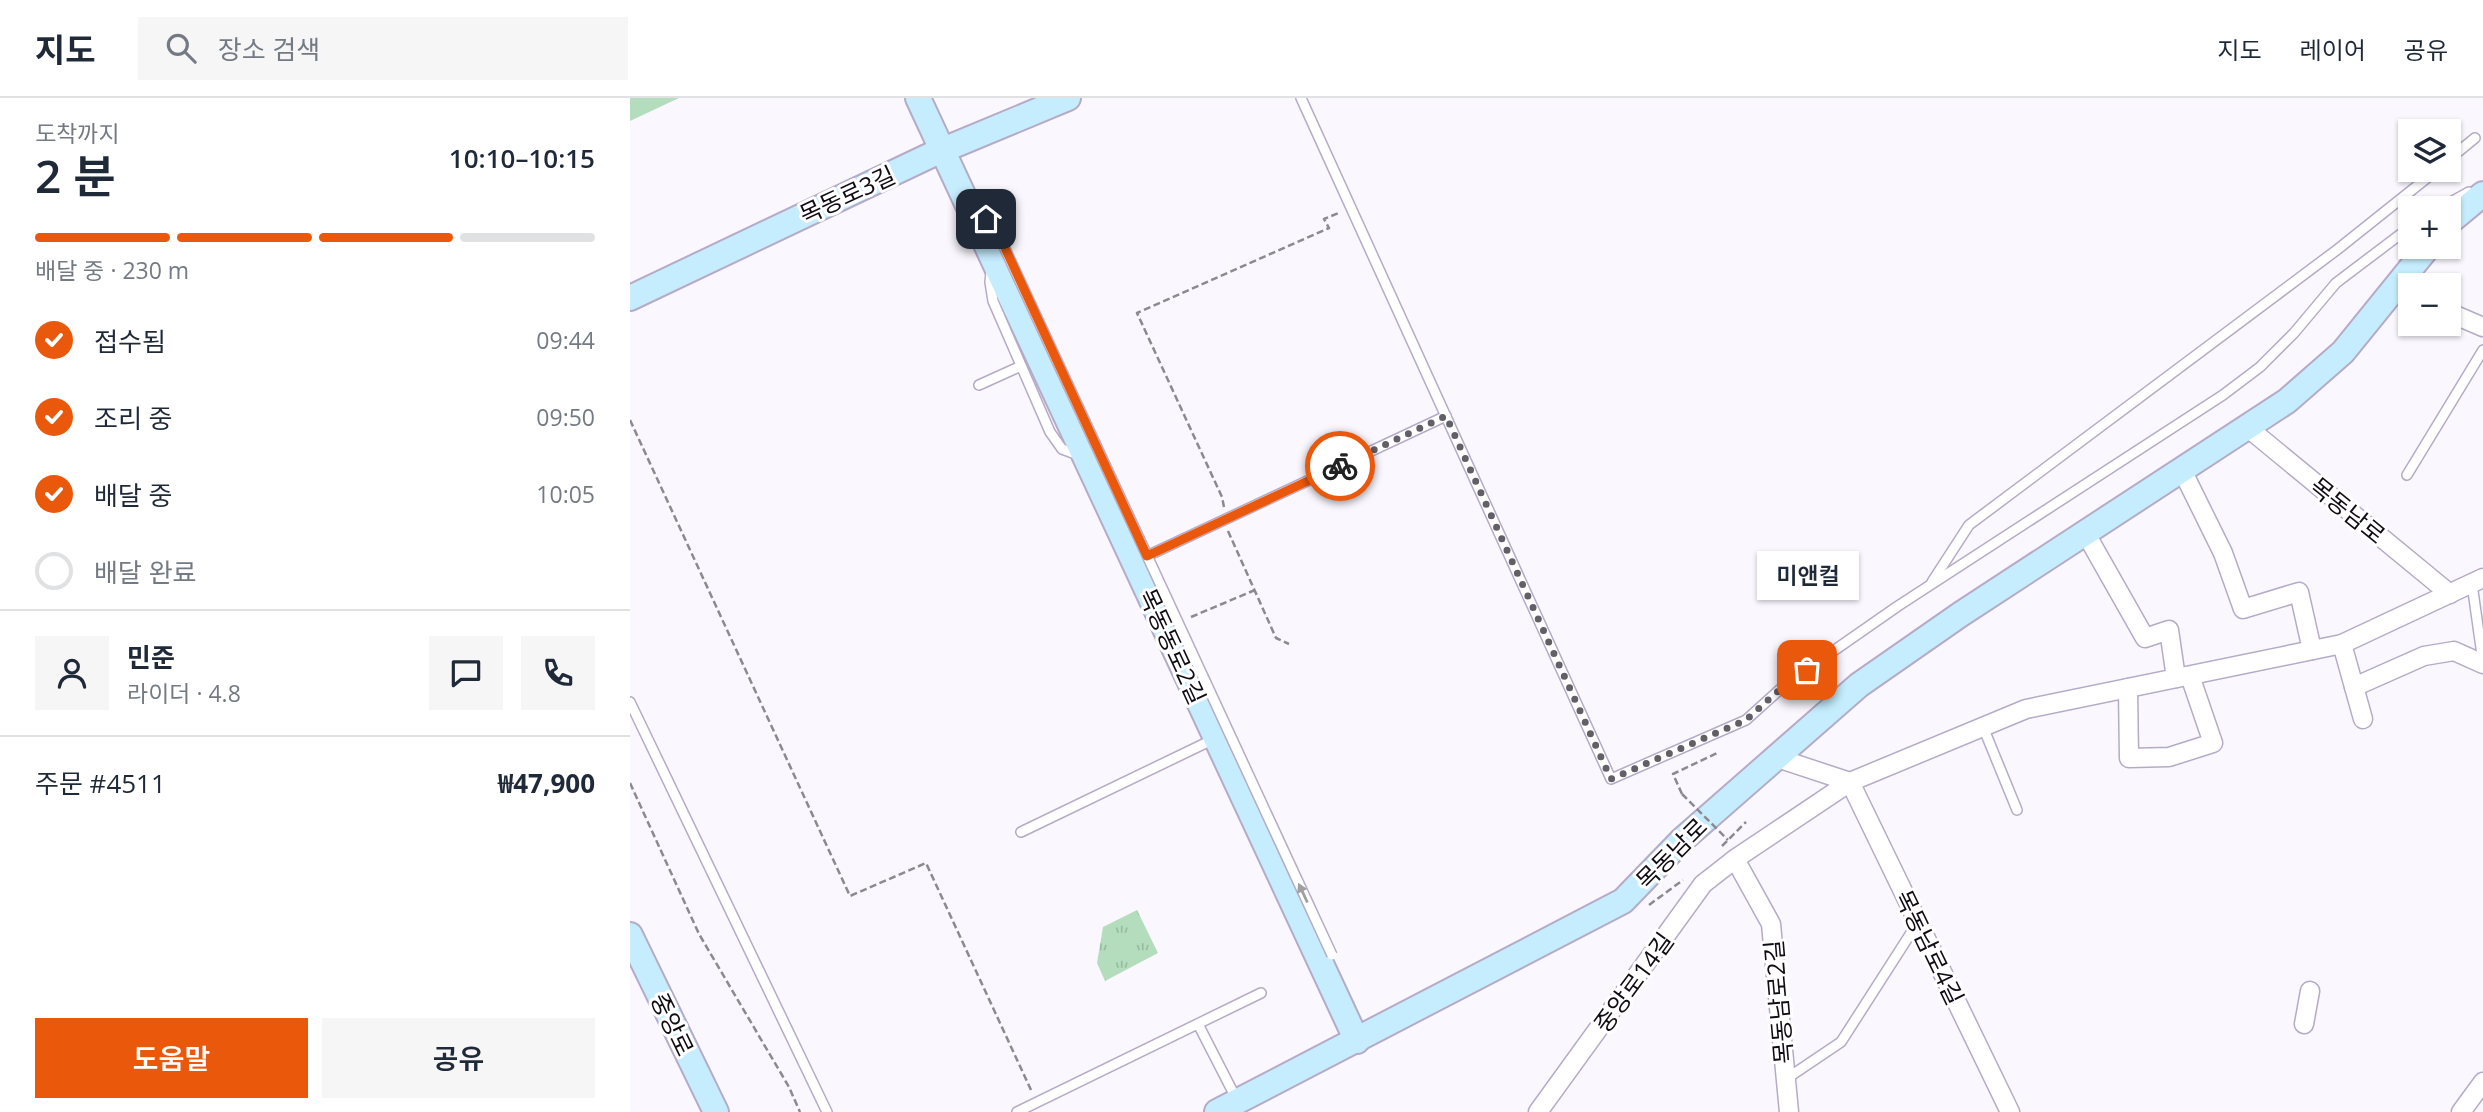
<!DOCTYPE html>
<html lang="ko">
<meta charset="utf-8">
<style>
:root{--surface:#fff;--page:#f6f6f7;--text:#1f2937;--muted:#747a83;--line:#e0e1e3;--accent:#ea580c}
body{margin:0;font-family:"Open Sans","Noto Sans KR",sans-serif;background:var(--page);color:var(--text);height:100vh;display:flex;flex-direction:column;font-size:26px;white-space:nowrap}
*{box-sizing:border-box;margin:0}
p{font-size:23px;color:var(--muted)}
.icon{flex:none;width:38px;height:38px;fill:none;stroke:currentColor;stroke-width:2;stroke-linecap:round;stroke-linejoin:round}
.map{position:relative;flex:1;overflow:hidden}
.drawer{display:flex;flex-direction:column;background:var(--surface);width:630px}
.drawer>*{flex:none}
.tools{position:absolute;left:1768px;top:21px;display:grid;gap:14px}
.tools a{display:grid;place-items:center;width:63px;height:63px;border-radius:0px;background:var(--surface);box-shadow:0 2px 5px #0004;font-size:35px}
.pin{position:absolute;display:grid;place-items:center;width:60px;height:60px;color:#fff;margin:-30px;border-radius:14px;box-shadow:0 4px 10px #0006}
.courier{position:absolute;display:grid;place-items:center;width:70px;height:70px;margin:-35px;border:5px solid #ea580c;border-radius:50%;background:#fff;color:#222;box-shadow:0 2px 9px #0007}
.bubble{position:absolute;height:49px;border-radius:0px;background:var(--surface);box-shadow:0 2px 5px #0004;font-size:23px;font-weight:600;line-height:49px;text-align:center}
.summary em{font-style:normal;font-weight:600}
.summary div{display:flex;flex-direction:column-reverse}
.summary{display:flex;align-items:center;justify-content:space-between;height:119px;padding:0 35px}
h1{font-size:46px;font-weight:600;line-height:52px}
.bar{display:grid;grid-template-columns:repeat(4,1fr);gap:10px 7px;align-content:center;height:84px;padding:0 35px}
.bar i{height:9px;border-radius:5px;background:var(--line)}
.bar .active{background:var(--accent)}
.bar p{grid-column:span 4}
.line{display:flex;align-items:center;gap:18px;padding:0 35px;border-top:2px solid var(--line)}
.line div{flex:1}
.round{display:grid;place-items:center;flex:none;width:74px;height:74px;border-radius:0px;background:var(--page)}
ol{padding:0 35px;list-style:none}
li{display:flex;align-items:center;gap:21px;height:77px}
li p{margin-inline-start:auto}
li .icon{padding:7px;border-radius:50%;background:var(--accent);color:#fff;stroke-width:4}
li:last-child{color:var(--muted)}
li i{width:38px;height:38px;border:4px solid var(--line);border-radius:50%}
.primary-button{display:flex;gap:14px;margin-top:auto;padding:14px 35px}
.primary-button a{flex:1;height:80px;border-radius:0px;background:var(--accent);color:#fff;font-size:28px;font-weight:600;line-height:80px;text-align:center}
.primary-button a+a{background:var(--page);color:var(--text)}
header{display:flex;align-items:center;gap:42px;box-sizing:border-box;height:98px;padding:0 35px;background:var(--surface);border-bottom:2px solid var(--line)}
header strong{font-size:33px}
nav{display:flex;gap:38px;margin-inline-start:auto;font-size:24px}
.search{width:490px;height:63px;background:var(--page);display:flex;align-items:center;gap:18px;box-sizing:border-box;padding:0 24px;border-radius:0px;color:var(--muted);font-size:26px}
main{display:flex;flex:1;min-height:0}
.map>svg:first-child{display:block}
</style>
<header>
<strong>지도</strong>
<div class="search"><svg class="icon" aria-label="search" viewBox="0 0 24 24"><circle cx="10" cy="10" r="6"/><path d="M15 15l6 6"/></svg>장소 검색</div>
<nav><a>지도</a><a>레이어</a><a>공유</a></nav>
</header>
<main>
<section class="drawer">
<div class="summary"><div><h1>2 분</h1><p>도착까지</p></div><em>10:10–10:15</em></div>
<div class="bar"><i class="active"></i><i class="active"></i><i class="active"></i><i></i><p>배달 중 · 230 m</p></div>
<ol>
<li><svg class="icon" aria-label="check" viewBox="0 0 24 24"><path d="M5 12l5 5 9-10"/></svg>접수됨<p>09:44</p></li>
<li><svg class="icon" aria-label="check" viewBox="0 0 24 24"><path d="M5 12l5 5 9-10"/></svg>조리 중<p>09:50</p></li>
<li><svg class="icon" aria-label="check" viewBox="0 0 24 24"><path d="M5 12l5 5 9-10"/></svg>배달 중<p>10:05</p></li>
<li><i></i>배달 완료</li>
</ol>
<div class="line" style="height:126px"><a class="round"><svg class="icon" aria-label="person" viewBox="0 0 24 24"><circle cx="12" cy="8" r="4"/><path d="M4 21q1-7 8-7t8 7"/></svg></a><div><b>민준</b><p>라이더 · 4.8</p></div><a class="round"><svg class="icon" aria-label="chat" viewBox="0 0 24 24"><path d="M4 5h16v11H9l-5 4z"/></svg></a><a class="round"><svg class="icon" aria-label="phone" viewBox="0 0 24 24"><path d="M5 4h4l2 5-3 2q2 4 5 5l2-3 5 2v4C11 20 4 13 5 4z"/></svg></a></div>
<div class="line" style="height:91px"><div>주문 #4511</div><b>₩47,900</b></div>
<div class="primary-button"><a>도움말</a><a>공유</a></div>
</section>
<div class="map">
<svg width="1853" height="1014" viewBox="0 0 1853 1014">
<defs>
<pattern id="park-tufts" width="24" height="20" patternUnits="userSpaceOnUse" patternTransform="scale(1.75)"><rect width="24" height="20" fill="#b3ddbc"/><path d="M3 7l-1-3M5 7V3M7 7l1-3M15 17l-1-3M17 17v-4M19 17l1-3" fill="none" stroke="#99bca1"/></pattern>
</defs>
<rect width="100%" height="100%" fill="#faf8fe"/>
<!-- park -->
<path fill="url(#park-tufts)" d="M507 812 528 855 475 883 467 865 473 829Z"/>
<!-- pitch -->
<path fill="#b3ddbc" d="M0 0H49L0 23Z"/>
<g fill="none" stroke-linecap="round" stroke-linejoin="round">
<!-- lane casing -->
<g stroke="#b6abc7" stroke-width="12">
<g id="lane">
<path d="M671 0 981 681 1116 622 1156 586 1268 508 1593 297 1630 269 1664 235 1706 185 1780 129"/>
<path d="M1818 62 1845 40"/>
<path d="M1810 110 1839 94"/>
<path d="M361 174 360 184 363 203 420 334 432 351 451 358"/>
<path d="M349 287 391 268"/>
<path d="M1777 377 1853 252"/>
<path d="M517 458 816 318"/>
<path d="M1302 484 1339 427 1708 151 1807 72"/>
<path d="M1842 486 1853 564"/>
<path d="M0 604 197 1014"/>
<path d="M1353 629 1387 712"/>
<path d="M391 734 584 641"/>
<path d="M568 926 607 1002"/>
<path d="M1156 981 1211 944 1288 824"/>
<path d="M387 1014 631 895"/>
</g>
</g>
<!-- street casing -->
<g stroke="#b6abc7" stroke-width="21">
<g id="street">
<path d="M347 109 370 140"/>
<path d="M1818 214 1853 229"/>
<path d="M1617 329 1820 496"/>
<path d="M1552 372 1593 455 1613 511 1669 494 1682 552"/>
<path d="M1456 436 1515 540 1539 532 1546 580"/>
<path d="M1712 546 1733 621"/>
<path d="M1724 589 1794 558 1824 553 1853 566"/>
<path d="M1498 590 1499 660 1539 659 1583 645 1560 578"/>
<path d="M1144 659 1220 684 1380 1014"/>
<path d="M1105 761 1141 826 1159 1014"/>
<path d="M1674 926 1680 893"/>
<path d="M908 1014 1073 786 1105 761 1220 684 1396 611 1712 546 1853 480"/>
<path d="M1831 1014 1853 984"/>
</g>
</g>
<!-- secondary casing -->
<g stroke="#b6abc7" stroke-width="28">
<g id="secondary">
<path d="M288 0 727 943"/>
<path d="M1818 125 1853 96"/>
<path d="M0 200 301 57 438 0"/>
<path d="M0 837 86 1014"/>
<path d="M587 1014 993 803 1052 742 1229 587 1331 516 1657 303 1713 254 1798 149"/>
</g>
</g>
<!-- path -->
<g stroke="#8c8991" stroke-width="2.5" stroke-dasharray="7 3.5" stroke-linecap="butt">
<path d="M0 322 220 798 296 765 401 992"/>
<path d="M594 409 592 399 507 215 699 130 694 121 711 114"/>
<path d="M598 433 646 540 659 546"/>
<path d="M561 519 625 492"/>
<path d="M0 685 69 836 159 989 170 1014"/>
<path d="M1052 696 1043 676 1087 655"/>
<path d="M1092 748 1116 724"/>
<path d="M1019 807 1053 782"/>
</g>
<!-- lane -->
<use href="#lane" stroke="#fff" stroke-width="9"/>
<!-- street -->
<use href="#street" stroke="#fff" stroke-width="18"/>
<!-- secondary -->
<use href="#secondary" stroke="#c5edfe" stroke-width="24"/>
<!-- lane-bridge casing -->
<g stroke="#b6abc7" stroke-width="12" stroke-linecap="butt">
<path id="lane-bridge" d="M370 140 702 857"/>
</g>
<!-- path-bridge -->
<path stroke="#8c8991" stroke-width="2.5" stroke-dasharray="7 3.5" stroke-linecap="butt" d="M1052 696 1098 742"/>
<!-- lane-bridge -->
<use href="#lane-bridge" stroke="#fff" stroke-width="9"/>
</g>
<!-- one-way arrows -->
<defs><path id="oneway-solid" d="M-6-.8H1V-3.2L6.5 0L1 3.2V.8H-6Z" transform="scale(1.75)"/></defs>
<use fill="#9f9ea1" href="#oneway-solid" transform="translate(673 795) rotate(-115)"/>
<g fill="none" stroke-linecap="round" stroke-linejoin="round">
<!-- done -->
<path stroke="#625f67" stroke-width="7" stroke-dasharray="0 12.6" d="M710 368 816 318 981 681 1116 622 1156 586 1177 572"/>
<!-- route -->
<path stroke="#ea580c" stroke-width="9" d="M356 121 370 139 517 458 710 368"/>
</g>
<g text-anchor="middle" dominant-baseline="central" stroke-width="6" stroke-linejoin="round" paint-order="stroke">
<!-- street labels -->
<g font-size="24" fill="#100c15" stroke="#fff">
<text transform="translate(217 96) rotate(-25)">목동로3길</text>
<text transform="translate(1718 412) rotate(39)">목동남로</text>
<text transform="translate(543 548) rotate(65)">목동동로2길</text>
<text transform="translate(1041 755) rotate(-45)">목동남로</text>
<text transform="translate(1300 849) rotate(64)">목동남로4길</text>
<text transform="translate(1003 884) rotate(-54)">중앙로14길</text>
<text transform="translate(1148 904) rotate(-95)">목동남로2길</text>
<text transform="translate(43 926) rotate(64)">중앙로</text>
</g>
</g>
</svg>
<div class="tools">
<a><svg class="icon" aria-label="layers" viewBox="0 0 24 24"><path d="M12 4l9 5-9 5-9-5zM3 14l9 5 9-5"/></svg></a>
<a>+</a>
<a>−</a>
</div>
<div class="pin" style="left:1177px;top:572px;background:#ea580c"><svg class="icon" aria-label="bag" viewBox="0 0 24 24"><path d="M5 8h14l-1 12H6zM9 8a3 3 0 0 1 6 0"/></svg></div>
<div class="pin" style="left:356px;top:121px;background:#1f2937"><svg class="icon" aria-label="home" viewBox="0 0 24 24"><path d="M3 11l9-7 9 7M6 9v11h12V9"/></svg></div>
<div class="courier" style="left:710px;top:368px"><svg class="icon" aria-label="bike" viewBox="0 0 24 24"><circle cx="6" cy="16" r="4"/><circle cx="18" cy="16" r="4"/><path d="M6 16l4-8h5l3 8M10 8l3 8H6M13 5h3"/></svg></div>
<div class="bubble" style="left:1127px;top:453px;width:102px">미앤컬</div>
</div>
</main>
